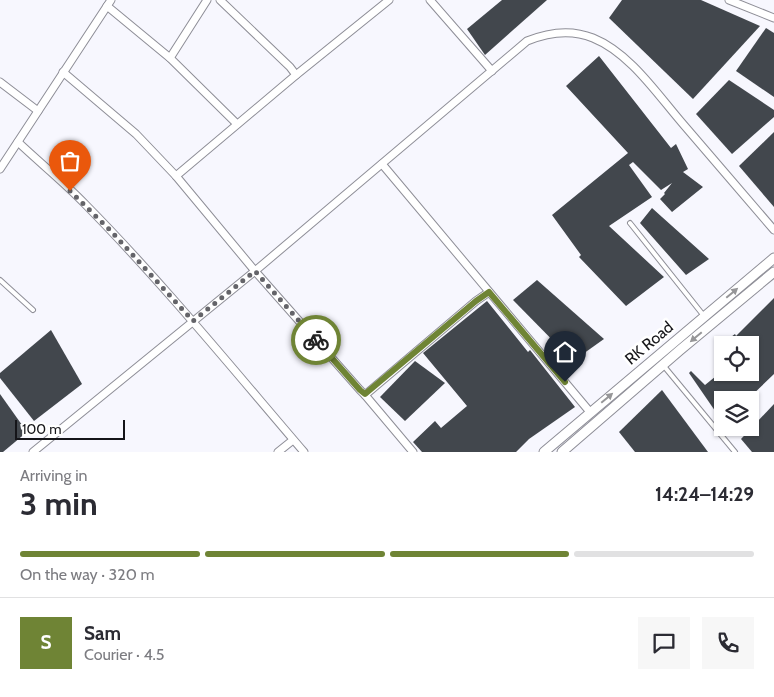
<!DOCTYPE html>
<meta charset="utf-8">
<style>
:root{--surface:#fff;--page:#f7f7f7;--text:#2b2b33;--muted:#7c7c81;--line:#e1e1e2;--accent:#6f8435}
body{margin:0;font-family:Cabin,sans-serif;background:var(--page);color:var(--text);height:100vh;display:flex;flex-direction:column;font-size:19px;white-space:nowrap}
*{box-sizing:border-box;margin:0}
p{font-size:16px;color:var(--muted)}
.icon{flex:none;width:28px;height:28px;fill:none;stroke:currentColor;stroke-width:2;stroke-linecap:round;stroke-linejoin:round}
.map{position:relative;height:452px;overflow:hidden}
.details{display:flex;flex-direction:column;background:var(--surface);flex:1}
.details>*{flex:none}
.buttons{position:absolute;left:714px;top:336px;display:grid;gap:10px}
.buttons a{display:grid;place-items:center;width:45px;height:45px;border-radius:0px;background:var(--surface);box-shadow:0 1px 4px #0004;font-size:25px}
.scale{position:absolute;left:15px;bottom:12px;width:110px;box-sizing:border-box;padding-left:5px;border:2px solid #151519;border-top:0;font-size:14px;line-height:18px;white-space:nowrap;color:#151519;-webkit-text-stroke:4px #fff;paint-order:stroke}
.pin{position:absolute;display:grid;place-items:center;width:42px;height:42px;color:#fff;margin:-51px -21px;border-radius:50% 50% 50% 0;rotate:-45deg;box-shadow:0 0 5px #0007}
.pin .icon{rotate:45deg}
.courier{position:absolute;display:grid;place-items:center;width:50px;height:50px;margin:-25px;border:4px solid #6f8435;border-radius:50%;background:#fff;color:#222;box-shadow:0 1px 6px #0007}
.summary em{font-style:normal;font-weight:800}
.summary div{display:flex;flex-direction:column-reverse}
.summary{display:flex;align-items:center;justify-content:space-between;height:85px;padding:0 20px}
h1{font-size:32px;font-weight:800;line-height:38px}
.bar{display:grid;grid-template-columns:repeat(4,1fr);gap:8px 5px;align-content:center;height:60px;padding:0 20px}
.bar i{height:6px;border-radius:4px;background:var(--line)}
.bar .current{background:var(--accent)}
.bar p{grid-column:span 4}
.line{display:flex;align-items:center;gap:12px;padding:0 20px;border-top:1px solid var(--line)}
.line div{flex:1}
.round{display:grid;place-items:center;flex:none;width:52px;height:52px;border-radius:0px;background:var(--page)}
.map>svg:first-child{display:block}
</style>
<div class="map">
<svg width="774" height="452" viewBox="0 0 774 452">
<rect width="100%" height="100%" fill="#f7f7fe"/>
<!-- building -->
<g fill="#42474d">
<path d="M502 0H547L485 55 467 29Z"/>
<path d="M622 0H701L760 26 693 99 609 18Z"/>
<path d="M766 28 774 33V97L736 71Z"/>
<path d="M599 56 671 148 676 144 688 169 683 172 703 187 672 212 660 199 665 194 664 193 672 183 661 190 633 162 629 165 652 197 609 226 664 277 626 306 579 257 581 255 552 215 628 153 566 86Z"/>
<path d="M729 80 774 110V117L732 154 696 114Z"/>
<path d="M774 132V207L739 166Z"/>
<path d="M652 208 662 217 709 259 686 275 640 223Z"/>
<path d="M537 280 604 339 573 361 513 300Z"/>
<path d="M774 298V374L747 400H722V421L689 373 691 371 705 385 721 372H750V345H720L735 334 736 336Z"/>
<path d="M487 301 528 352 530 350 575 407 529 439 516 452H422L413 442 435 421 441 428 467 406 423 353Z"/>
<path d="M51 330 82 384 34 421 0 378V373Z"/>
<path d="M415 361 445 383 405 421 380 397Z"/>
<path d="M662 390 708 452H635L619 432Z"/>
<path d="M0 394 27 432 3 452H0Z"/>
<path d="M774 404V452H752L741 439Z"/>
</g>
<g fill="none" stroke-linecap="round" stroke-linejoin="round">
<!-- service casing -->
<g stroke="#8e8e97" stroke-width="6">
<g id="service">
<path d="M630 223 704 316"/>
<path d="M0 280 33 310"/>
<path d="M663 365 735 452"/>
</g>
</g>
<!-- minor casing -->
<g stroke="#8e8e97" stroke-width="9">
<g id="minor">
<path d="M220 0 290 67 296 75"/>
<path d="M430 0 492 71"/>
<path d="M729 0 774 18"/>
<path d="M107 6 170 58 237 124"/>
<path d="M170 58 207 0"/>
<path d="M63 72 136 134 176 176 255 271 360 390 365 395 413 452"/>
<path d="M0 82 38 111"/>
<path d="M18 142C40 163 64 182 85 204 162 282 232 368 304 452"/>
<path d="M382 164 590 412"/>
<path d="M0 169 111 0"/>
<path d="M176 176 296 75 389 0"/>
<path d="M365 395 476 301 489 292"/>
<path d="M33 452 255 271 527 41C549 32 571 29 593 38 630 53 657 94 683 124 713 159 744 195 774 230"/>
<path d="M278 452 293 440"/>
</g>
</g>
<!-- tertiary casing -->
<g stroke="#8e8e97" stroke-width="11">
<g id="tertiary">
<path d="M544 452 774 258"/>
<path d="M562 452 680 350 774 272"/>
</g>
</g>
<!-- service -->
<use href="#service" stroke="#fff" stroke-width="4"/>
<!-- minor -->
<use href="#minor" stroke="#fff" stroke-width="7"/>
<!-- tertiary -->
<use href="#tertiary" stroke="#fff" stroke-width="9"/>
</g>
<!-- one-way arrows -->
<defs><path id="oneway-solid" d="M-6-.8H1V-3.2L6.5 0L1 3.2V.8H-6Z" transform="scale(1.25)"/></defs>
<g fill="#969698">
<use href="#oneway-solid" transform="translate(732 293) rotate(-40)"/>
<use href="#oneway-solid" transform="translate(696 337) rotate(140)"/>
<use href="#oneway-solid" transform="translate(607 398) rotate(-40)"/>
</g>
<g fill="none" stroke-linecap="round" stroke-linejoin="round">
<!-- done -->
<path stroke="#646469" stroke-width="5" stroke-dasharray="0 9" d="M70 191 110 230 193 321 255 271 316 340"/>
<!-- route -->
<path stroke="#6f8435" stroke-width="6" d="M316 340 360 390 365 394 476 301 489 292 565 382"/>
</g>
<g text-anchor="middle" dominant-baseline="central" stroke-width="5" stroke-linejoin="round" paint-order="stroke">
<!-- street labels -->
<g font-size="16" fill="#151519" stroke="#fff">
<text transform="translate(649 343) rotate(-40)">RK Road</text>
</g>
</g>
</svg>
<div class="buttons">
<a><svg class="icon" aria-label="locate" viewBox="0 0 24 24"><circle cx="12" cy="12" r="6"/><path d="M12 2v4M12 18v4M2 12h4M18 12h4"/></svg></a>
<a><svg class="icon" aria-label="layers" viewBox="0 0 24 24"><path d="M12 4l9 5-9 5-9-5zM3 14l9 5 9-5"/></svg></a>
</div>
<div class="scale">100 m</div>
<div class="pin" style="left:70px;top:191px;background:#ea580c"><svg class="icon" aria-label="bag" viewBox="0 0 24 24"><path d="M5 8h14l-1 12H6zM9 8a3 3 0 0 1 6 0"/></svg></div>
<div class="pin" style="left:565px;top:382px;background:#1f2937"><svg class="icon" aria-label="home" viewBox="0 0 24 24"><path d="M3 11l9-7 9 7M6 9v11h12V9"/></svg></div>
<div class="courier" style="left:316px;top:340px"><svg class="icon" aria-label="bike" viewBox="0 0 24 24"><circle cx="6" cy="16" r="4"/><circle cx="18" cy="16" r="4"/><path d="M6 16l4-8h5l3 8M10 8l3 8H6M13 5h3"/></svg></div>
</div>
<section class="details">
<div class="summary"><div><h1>3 min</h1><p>Arriving in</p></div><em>14:24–14:29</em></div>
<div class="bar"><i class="current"></i><i class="current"></i><i class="current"></i><i></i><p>On the way · 320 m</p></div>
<div class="line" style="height:90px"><b class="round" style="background:var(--accent);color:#fff">S</b><div><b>Sam</b><p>Courier · 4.5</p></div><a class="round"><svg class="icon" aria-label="chat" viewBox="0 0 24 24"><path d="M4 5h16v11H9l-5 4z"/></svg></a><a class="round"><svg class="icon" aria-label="phone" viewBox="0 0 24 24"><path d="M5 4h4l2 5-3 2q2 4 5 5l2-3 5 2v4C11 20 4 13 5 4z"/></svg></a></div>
</section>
